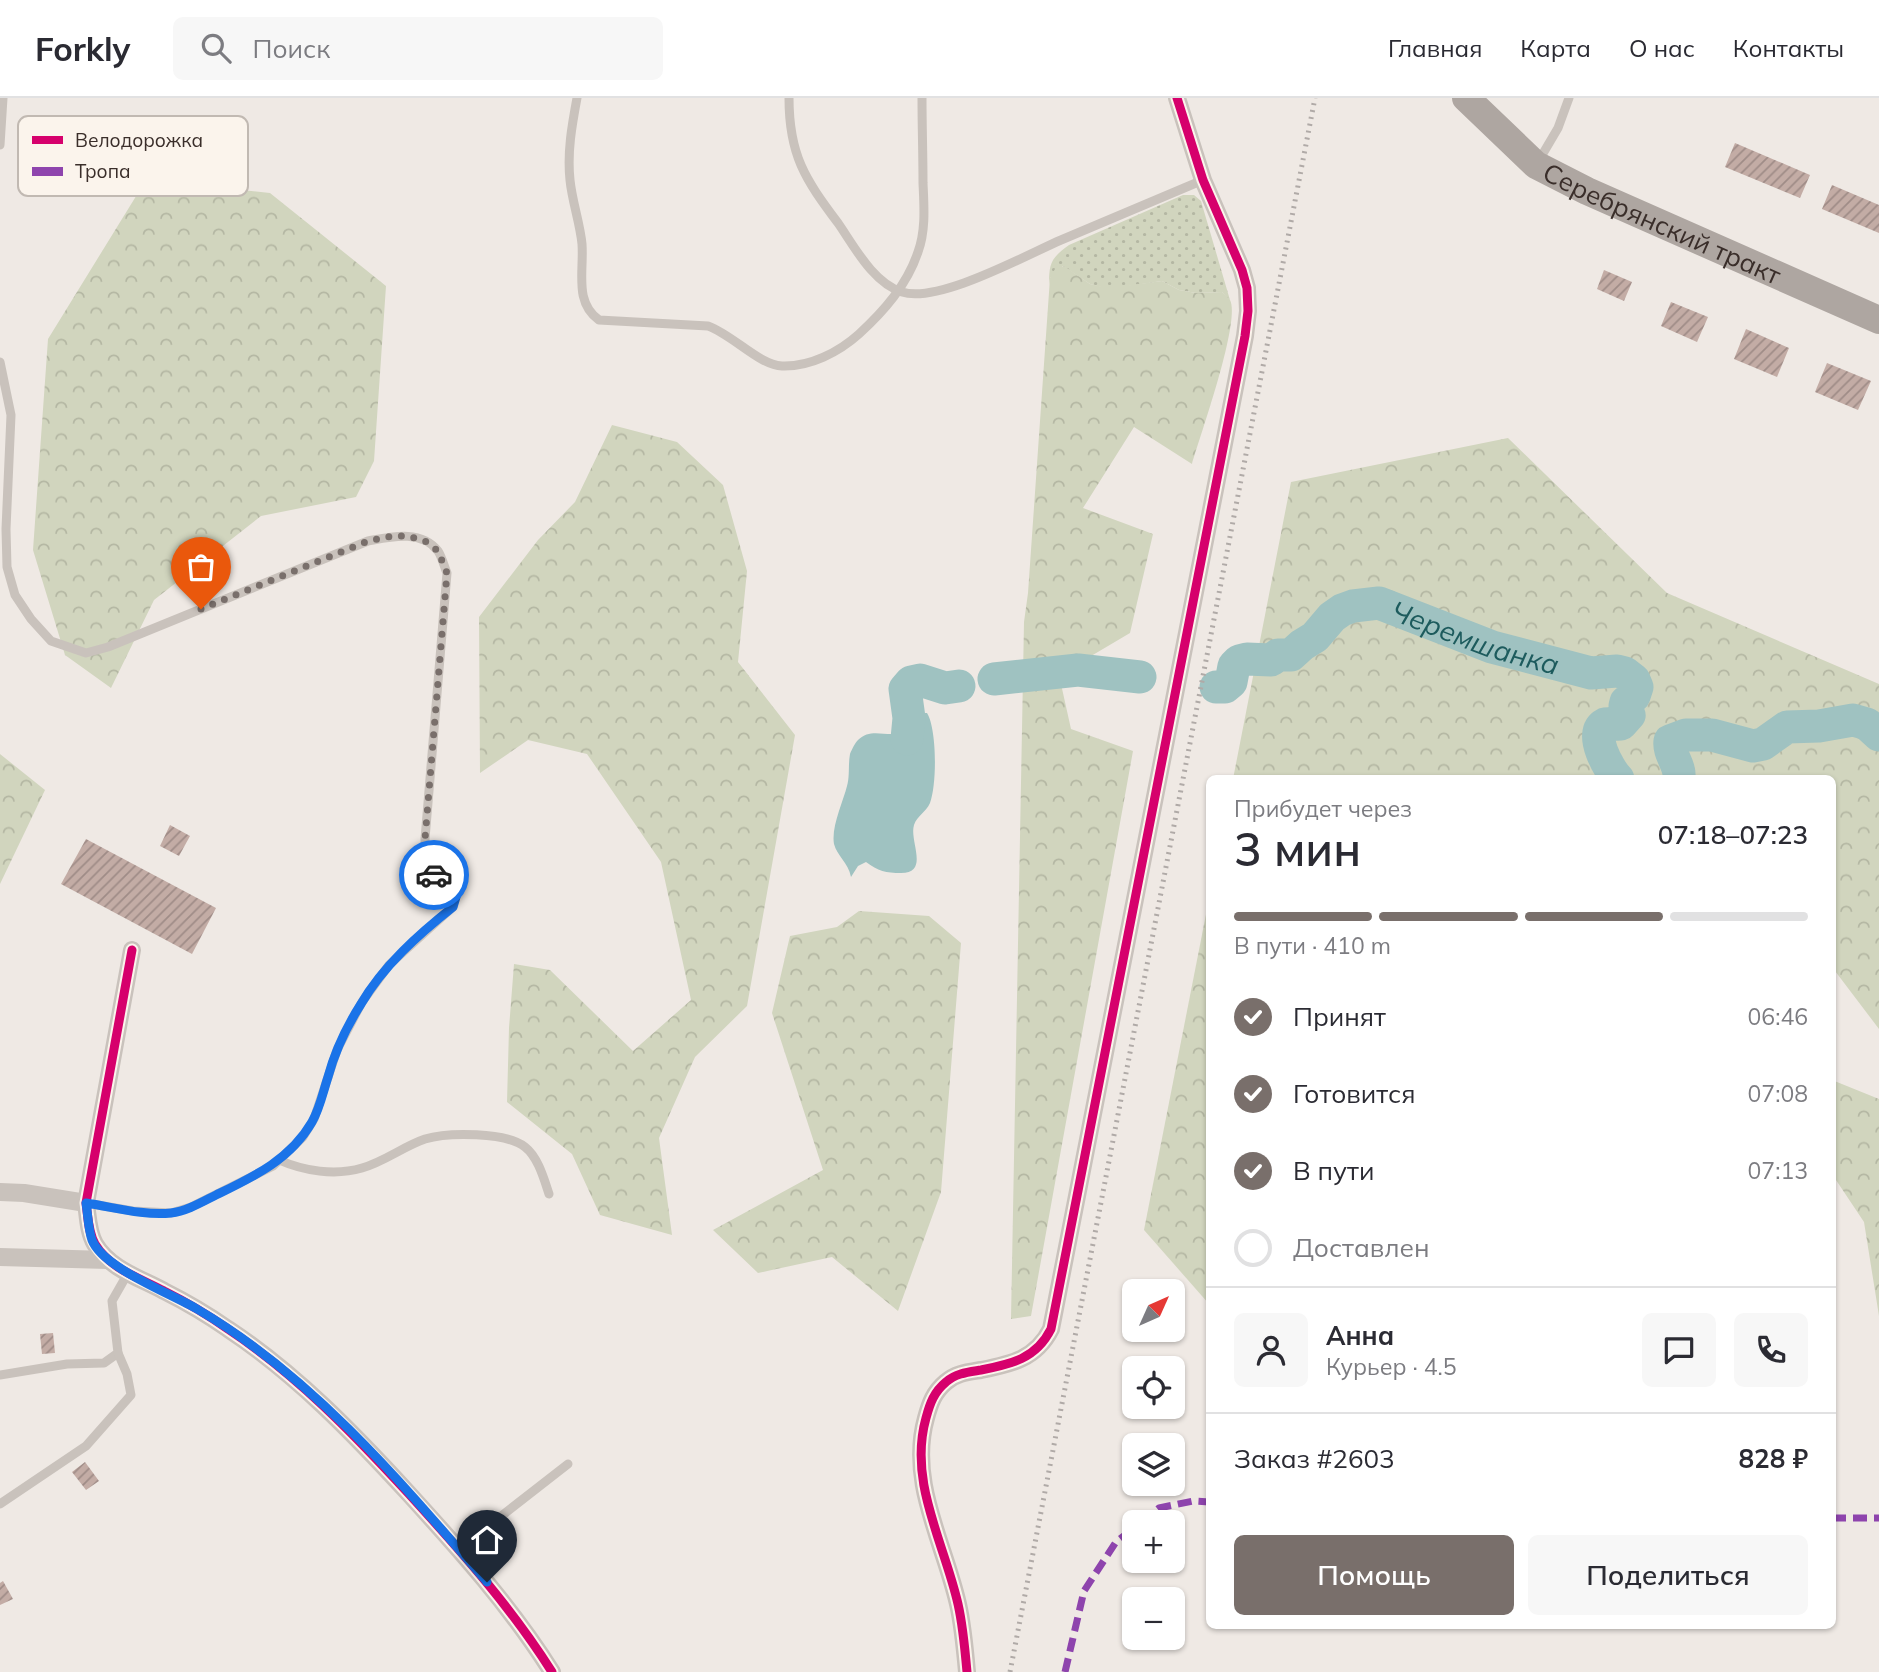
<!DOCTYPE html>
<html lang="ru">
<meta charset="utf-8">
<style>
:root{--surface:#fff;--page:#f7f7f7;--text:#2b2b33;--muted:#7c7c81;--line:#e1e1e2;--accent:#796f6b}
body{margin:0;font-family:Mulish,sans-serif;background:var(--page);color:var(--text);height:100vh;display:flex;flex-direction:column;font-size:26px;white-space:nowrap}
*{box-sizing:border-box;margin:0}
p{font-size:23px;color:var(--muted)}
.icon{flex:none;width:38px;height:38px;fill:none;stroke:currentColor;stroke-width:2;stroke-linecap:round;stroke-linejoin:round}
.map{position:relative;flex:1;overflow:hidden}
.details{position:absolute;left:1206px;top:677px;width:630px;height:854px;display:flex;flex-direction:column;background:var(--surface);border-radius:10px;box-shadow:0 2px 5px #0004}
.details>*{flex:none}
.needle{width:46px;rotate:45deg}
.buttons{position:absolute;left:1122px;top:1181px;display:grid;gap:14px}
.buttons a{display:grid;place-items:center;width:63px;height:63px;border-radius:10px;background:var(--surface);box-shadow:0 2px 5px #0004;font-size:35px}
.pin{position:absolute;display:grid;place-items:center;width:60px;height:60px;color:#fff;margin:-72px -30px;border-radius:50% 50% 50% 0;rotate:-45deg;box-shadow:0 0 7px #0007}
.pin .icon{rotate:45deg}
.courier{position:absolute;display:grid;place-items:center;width:70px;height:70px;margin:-35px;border:5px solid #1a73e8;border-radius:50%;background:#fff;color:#222;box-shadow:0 2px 9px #0007}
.head em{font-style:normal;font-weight:600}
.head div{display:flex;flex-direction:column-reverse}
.head{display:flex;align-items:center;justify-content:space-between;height:119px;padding:0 28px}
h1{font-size:46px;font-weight:600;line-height:52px}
.bar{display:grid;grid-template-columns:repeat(4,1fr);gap:10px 7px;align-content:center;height:84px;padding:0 28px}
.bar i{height:9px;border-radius:5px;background:var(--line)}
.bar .current{background:var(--accent)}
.bar p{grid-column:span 4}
.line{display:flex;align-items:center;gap:18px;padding:0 28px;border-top:2px solid var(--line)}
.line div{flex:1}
.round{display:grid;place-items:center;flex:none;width:74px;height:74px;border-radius:10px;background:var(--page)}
ol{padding:0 28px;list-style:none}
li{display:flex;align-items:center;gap:21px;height:77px}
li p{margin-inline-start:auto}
li .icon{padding:7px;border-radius:50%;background:var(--accent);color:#fff;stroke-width:4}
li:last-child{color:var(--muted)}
li i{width:38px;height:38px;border:4px solid var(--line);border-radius:50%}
.cta{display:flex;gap:14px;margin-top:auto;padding:14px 28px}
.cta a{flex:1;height:80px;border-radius:10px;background:var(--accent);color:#fff;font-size:28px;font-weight:600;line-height:80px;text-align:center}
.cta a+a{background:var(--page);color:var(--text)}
header{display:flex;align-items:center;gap:42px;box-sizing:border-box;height:98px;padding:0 35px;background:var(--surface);border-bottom:2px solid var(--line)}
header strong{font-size:33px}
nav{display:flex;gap:38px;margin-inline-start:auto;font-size:24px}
.search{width:490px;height:63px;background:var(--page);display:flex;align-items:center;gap:18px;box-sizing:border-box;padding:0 24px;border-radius:10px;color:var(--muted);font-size:26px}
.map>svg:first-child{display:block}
</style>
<header>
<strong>Forkly</strong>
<div class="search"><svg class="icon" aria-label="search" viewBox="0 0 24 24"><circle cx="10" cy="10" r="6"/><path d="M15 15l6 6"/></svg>Поиск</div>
<nav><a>Главная</a><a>Карта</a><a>О нас</a><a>Контакты</a></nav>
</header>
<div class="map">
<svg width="1879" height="1574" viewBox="0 0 1879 1574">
<defs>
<pattern id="green-dots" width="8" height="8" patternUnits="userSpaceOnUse" patternTransform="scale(1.75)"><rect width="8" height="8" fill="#d1d5be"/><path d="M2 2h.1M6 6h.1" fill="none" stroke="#b4b7a3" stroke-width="1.8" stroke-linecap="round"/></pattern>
<pattern id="forest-crowns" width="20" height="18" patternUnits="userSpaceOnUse" patternTransform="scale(1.75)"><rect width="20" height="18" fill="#d1d5be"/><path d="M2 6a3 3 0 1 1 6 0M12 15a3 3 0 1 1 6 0" fill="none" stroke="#b4b7a3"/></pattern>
<pattern id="building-hatch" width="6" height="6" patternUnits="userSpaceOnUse" patternTransform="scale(1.75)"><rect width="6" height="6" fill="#c3aca5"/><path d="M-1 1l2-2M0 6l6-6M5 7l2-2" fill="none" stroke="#9f8c87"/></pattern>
</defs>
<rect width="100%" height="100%" fill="#efe9e4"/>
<!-- green -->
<path fill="url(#green-dots)" d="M1183 97H1194L1201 103 1230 202 1222 194 1196 195 1179 192 1162 183 1108 191 1090 186 1063 168 1050 180 1049 187C1049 165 1051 160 1069 147Z"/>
<!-- forest -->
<g fill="url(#forest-crowns)">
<path d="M146 82 270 95 386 188 374 363 356 399 261 418 154 502 111 590 65 557 33 452 48 241Z"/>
<path d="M1064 168 1090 186 1108 190 1162 183 1179 192 1196 195 1222 194C1225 197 1228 198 1230 202 1241 223 1200 338 1192 366L1134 329 1083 410 1153 436 1130 535 1059 577 1071 631 1133 653 1031 1218 1011 1221 1024 524 1028 495 1050 180 1055 171Z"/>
<path d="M612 327 677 344 723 387 747 473 738 564 795 637 747 908 695 959 659 1040 672 1137 600 1117 572 1056 507 1004 509 930 514 866 550 872 633 953 691 902 661 764 587 656 528 642 480 675 479 519 538 442 575 404Z"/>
<path d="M1508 340 1667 495 1879 586V931L1832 869V681H1233L1291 384Z"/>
<path d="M0 656 45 692 0 786Z"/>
<path d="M1209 801V1206L1144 1132Z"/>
<path d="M859 813 929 818 961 845 941 1094 898 1213 832 1159 758 1175 713 1132 823 1072 772 915 790 838 837 829Z"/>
<path d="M1832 982 1879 1001V1218L1864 1124 1832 1076Z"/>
</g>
<!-- water -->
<path fill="#9fc2c1" d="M921 615H927C937 631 937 687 930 705 926 714 917 718 914 727 909 743 930 775 901 775 886 775 878 773 866 764L858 768 851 779C848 764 837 758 834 746 831 729 843 704 847 688 850 678 848 666 850 656 852 651 855 645 858 642 869 631 882 637 895 636L904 620Z"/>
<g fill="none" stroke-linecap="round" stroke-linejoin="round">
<!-- river -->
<g stroke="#9fc2c1" stroke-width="33">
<path d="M994 581 1078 572 1140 579"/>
<path id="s1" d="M1216 589H1225L1231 584 1234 568 1239 563 1247 561 1271 562 1278 557H1291L1302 547 1315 539 1332 519 1342 512 1353 508 1379 505 1492 549 1591 575 1617 573 1625 575 1634 582 1637 589 1634 598 1626 604 1625 608 1629 617 1621 626C1617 627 1608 625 1605 626 1588 635 1609 672 1618 681"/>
<path d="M907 641 909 620 905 591 911 584 920 582 945 590 959 588"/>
<path d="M1679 681C1681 667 1668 656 1670 643L1686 637H1712L1753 648 1763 646 1787 629 1819 628 1853 622 1867 626 1879 637"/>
</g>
</g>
<!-- building -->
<g fill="url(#building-hatch)">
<path d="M1735 45 1810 77 1800 100 1725 69Z"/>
<path d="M1832 87 1879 107V135L1822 111Z"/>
<path d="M1604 172 1632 184 1624 203 1597 191Z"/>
<path d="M1671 204 1708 219 1697 244 1661 228Z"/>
<path d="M1746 231 1789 250 1777 279 1734 261Z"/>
<path d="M1827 265 1871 283 1858 312 1815 294Z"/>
<path d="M170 727 190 738 179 758 160 748Z"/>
<path d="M86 741 216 810 192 856 61 786Z"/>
<path d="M53 1235 55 1255 42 1256 40 1236Z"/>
<path d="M85 1364 99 1383 86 1392 72 1374Z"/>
<path d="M3 1483 13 1501 0 1507V1485Z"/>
</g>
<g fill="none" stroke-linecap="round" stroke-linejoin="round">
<!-- lane -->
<g stroke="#c9c2bc" stroke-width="9">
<path d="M577 0C572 27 567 54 570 82 572 103 580 125 582 146 584 174 574 204 599 222L708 228C733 237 759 267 782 268 810 269 839 254 859 236 884 213 907 187 918 154 926 132 924 108 923 85 923 57 922 28 922 0"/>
<path d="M789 0C789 57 805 81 838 125 854 148 873 185 902 194 938 206 1026 157 1061 142 1108 122 1156 102 1203 82"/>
<path d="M0 47 3 0"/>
<path d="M1538 64 1558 30 1569 0"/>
<path d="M0 264 11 317 6 431 7 469 15 497 31 521 51 543 86 555 108 549 368 443C390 439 421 431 438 453 442 459 444 468 447 475L425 741C426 755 426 769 436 779 444 787 449 787 455 798L453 809 389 867 362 904 337 952 314 1021 303 1039 273 1068 191 1109 171 1115 133 1113 86 1105"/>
<path d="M279 1062C304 1073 335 1078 362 1070 384 1064 404 1048 425 1041 448 1034 506 1034 525 1049 538 1059 544 1081 549 1096"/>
<path d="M0 1277 67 1266 104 1265 118 1255 112 1203 128 1175"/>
<path d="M0 1406 86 1348 131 1297 127 1276 118 1255"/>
<path d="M459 1451 568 1366"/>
</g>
<!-- street -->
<g stroke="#c9c2bc" stroke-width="18">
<path d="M132 852 86 1105C88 1118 88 1134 95 1146 110 1171 140 1180 164 1193 186 1204 208 1217 228 1231 296 1276 354 1336 409 1396 460 1452 511 1509 552 1574"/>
<path d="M0 1094 24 1095 86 1105"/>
<path d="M0 1159 108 1162"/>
<path d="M967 1574C965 1551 963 1528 958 1506 944 1444 908 1384 926 1320 930 1305 934 1294 946 1284 956 1275 969 1274 981 1272 1011 1266 1036 1261 1051 1231L1245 238 1248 213 1247 190 1242 172 1203 82 1177 0"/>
</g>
<!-- primary -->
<path stroke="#aea6a1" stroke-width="28" id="s2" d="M1466 0 1536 67 1587 93 1879 222"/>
<!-- rail -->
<path stroke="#b0aaa7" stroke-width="5" stroke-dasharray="2 5" stroke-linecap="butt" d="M1010 1574 1315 0"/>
<!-- quiet -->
<g stroke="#8e44ad" stroke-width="7" stroke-dasharray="14 7" stroke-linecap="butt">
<path d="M1832 1420H1879"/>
<path d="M1141 1424 1159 1410 1193 1403 1209 1404"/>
<path d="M1065 1574 1084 1493 1116 1444 1134 1430"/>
</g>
<!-- cycleway casing -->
<g stroke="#fbf4ec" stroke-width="13">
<g id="cycleway">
<path d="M132 852 86 1105C88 1118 88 1134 95 1146 110 1171 140 1180 164 1193 186 1204 208 1217 228 1231 296 1276 354 1336 409 1396 460 1452 511 1509 552 1574"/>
<path d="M967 1574C965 1551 963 1528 958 1506 944 1444 908 1384 926 1320 930 1305 934 1294 946 1284 956 1275 969 1274 981 1272 1011 1266 1036 1261 1051 1231L1245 238 1248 213 1247 190 1242 172 1203 82 1177 0"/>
</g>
</g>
<!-- cycleway -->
<use href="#cycleway" stroke="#d6006c" stroke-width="9"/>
</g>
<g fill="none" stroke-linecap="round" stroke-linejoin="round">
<!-- done -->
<path stroke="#796f6b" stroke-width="7" stroke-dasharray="0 12.6" d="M201 511 368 443 392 438H407L425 443 438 453 447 475 425 741 427 761 434 777"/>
<!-- route -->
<path stroke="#1a73e8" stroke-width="9" d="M434 777 450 788 456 799 453 809C419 836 383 868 361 906 347 928 335 953 328 979 323 994 320 1010 312 1024 290 1062 253 1079 216 1097 202 1104 187 1113 171 1115 144 1118 113 1109 86 1105 88 1117 88 1130 92 1142 103 1170 170 1195 197 1211 312 1278 402 1385 487 1484"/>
</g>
<g text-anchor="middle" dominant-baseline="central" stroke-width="6" stroke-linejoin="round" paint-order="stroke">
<!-- street labels -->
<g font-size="26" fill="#3a2e2a" stroke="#fbf4ec">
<text stroke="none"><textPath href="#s2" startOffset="236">Серебрянский тракт</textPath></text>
</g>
<!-- water labels -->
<g font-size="28" font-style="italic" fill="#1d5b5d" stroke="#fbf4ec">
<text stroke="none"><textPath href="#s1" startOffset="303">Черемшанка</textPath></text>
</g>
</g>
<!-- legend -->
<rect x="18" y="18" width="230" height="80" rx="10" fill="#fbf4ec" stroke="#c1b9b2" stroke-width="2"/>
<rect x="32" y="38" width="31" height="8" fill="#d6006c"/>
<rect x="32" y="69" width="31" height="9" fill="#8e44ad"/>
<g font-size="19" fill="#3a2e2a">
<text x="75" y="49">Велодорожка</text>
<text x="75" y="80">Тропа</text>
</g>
</svg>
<div class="buttons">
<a><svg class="needle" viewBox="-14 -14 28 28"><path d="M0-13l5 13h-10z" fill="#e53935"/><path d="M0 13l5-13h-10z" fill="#7c7c81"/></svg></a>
<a><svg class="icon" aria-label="locate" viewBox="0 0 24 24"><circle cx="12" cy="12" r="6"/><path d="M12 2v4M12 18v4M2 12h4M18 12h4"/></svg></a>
<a><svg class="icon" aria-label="layers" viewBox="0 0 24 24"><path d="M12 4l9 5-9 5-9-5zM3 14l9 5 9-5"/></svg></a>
<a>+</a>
<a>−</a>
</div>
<div class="pin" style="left:201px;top:511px;background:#ea580c"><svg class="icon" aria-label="bag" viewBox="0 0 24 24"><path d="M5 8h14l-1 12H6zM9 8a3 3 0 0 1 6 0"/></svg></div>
<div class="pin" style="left:487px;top:1484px;background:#1f2937"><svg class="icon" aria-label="home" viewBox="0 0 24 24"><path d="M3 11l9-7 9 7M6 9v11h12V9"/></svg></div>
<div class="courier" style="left:434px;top:777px"><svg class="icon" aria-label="car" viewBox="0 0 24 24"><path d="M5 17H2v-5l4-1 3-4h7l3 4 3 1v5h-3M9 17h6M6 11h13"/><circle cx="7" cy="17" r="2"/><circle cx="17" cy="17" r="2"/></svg></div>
<section class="details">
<div class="head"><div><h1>3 мин</h1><p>Прибудет через</p></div><em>07:18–07:23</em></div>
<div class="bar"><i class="current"></i><i class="current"></i><i class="current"></i><i></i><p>В пути · 410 m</p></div>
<ol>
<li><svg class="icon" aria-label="check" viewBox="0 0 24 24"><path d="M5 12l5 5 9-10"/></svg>Принят<p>06:46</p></li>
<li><svg class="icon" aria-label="check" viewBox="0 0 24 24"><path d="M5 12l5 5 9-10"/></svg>Готовится<p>07:08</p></li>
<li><svg class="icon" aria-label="check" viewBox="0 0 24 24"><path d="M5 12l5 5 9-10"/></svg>В пути<p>07:13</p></li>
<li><i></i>Доставлен</li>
</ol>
<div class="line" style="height:126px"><a class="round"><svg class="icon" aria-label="person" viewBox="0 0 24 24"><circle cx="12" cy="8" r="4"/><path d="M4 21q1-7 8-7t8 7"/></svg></a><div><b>Анна</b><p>Курьер · 4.5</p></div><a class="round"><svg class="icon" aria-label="chat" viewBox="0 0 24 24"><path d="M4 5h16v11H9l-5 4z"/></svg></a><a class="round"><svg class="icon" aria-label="phone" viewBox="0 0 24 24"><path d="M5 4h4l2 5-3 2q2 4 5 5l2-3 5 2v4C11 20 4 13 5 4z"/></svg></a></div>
<div class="line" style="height:91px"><div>Заказ #2603</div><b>828 ₽</b></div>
<div class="cta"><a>Помощь</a><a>Поделиться</a></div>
</section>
</div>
